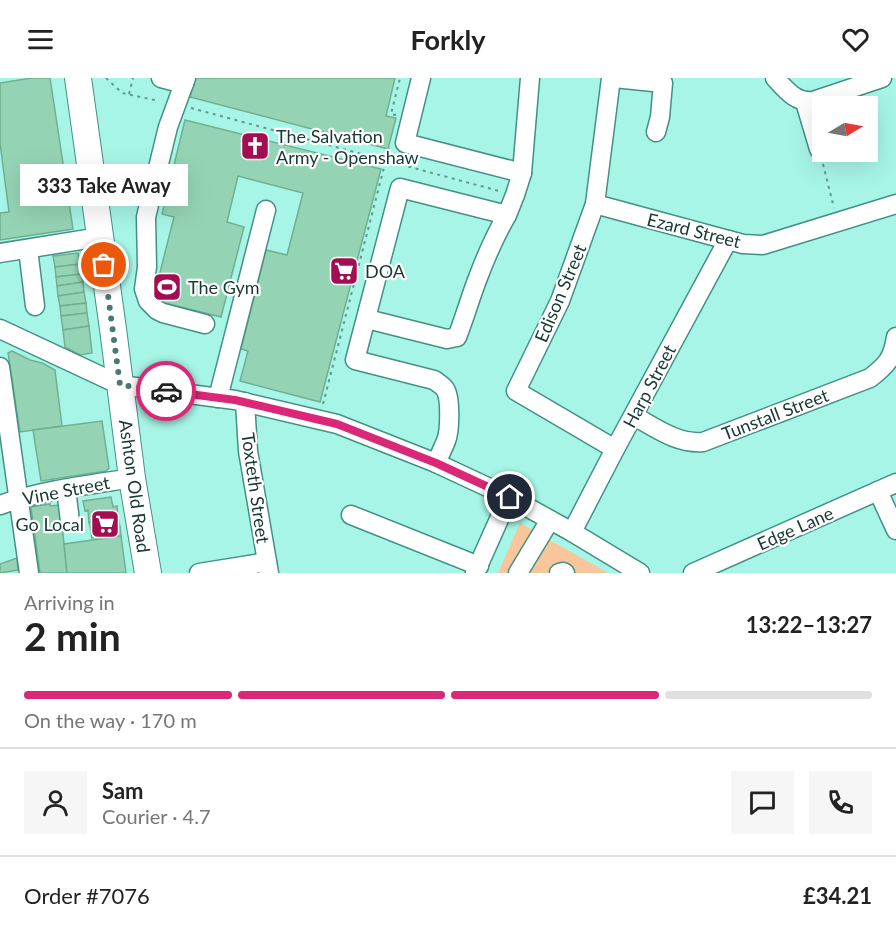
<!DOCTYPE html>
<meta charset="utf-8">
<style>
:root{--surface:#fff;--page:#f6f6f6;--text:#222;--muted:#767676;--line:#e0e0e0;--accent:#db2777}
body{margin:0;font-family:Lato,sans-serif;background:var(--page);color:var(--text);height:100vh;display:flex;flex-direction:column;font-size:22px;white-space:nowrap}
*{box-sizing:border-box;margin:0}
p{font-size:20px;color:var(--muted)}
.icon{flex:none;width:33px;height:33px;fill:none;stroke:currentColor;stroke-width:2;stroke-linecap:round;stroke-linejoin:round}
.map{position:relative;height:495px;overflow:hidden}
.sheet{display:flex;flex-direction:column;background:var(--surface);flex:1}
.sheet>*{flex:none}
.needle{width:39px;rotate:80deg}
.fabs{position:absolute;left:812px;top:18px;display:grid;gap:12px}
.fabs a{display:grid;place-items:center;width:66px;height:66px;border-radius:0px;background:var(--surface);box-shadow:0 6px 24px #0002;font-size:30px}
.pin{position:absolute;display:grid;place-items:center;width:51px;height:51px;color:#fff;margin:-26px;border:3px solid #fff;border-radius:50%;box-shadow:0 2px 6px #0007}
.courier{position:absolute;display:grid;place-items:center;width:60px;height:60px;margin:-30px;border:4px solid #db2777;border-radius:50%;background:#fff;color:#222;box-shadow:0 2px 8px #0007}
.bubble{position:absolute;height:42px;border-radius:0px;background:var(--surface);box-shadow:0 6px 24px #0002;font-size:20px;font-weight:700;line-height:42px;text-align:center}
.summary em{font-style:normal;font-weight:700}
.summary div{display:flex;flex-direction:column-reverse}
.summary{display:flex;align-items:center;justify-content:space-between;height:102px;padding:0 24px}
h1{font-size:39px;font-weight:700;line-height:45px}
.bar{display:grid;grid-template-columns:repeat(4,1fr);gap:9px 6px;align-content:center;height:72px;padding:0 24px}
.bar i{height:8px;border-radius:4px;background:var(--line)}
.bar .current{background:var(--accent)}
.bar p{grid-column:span 4}
.line{display:flex;align-items:center;gap:15px;padding:0 24px;border-top:2px solid var(--line)}
.line div{flex:1}
.round{display:grid;place-items:center;flex:none;width:63px;height:63px;border-radius:0px;background:var(--page)}
header{display:flex;justify-content:space-between;align-items:center;height:78px;padding:0 24px;background:var(--surface);font-size:27px;font-weight:700}
.map>svg:first-child{display:block}
</style>
<header><svg class="icon" aria-label="menu" viewBox="0 0 24 24"><path d="M4 6h16M4 12h16M4 18h16"/></svg>Forkly<svg class="icon" aria-label="heart" viewBox="0 0 24 24"><path d="M12 20l-8-8c-3-5 5-10 8-4 3-6 11-1 8 4z"/></svg></header>
<div class="map">
<svg width="896" height="495" viewBox="0 0 896 495">
<rect width="100%" height="100%" fill="#a7f5e7"/>
<!-- green -->
<path fill="#f8c69a" d="M520 445 608 495H498Z"/>
<!-- building -->
<g fill="#94d4b4" stroke="#71af91" stroke-width="1.5">
<path d="M32 0H50L73 151 0 162V135L9 134 0 65V5Z"/>
<path d="M195 0H395L386 38 396 40 388 71 190 19Z"/>
<path d="M185 42 381 91 320 324 240 303 248 273 241 271 266 172 287 177 303 115 238 98 227 144 244 149 221 239 153 222 174 139 162 136Z"/>
<path d="M78 175 80 186 55 189 53 178Z"/>
<path d="M80 186 81 196 56 199 55 189Z"/>
<path d="M81 196 83 204 57 208 56 199Z"/>
<path d="M83 204 84 214 58 218 57 208Z"/>
<path d="M84 214 86 225 60 228 58 218Z"/>
<path d="M86 225 87 235 61 238 60 228Z"/>
<path d="M87 235 89 248 63 252 61 238Z"/>
<path d="M89 248 92 275 80 277 65 269 63 252Z"/>
<path d="M12 273 30 282 42 285 55 292 62 348 20 354 8 275Z"/>
<path d="M102 343 109 390 106 393 41 403 33 352Z"/>
<path d="M111 419 113 429 117 428 118 439 89 444 88 432 85 433 83 423Z"/>
<path d="M50 426V428L60 427 67 495H40L31 429Z"/>
<path d="M118 439 120 449 91 453 89 444Z"/>
<path d="M120 449 121 458 92 463 91 453Z"/>
<path d="M121 458 126 495H67L64 466Z"/>
<path d="M17 480 18 492 0 495V486Z"/>
</g>
<g fill="none" stroke-linecap="round" stroke-linejoin="round">
<!-- minor casing -->
<g stroke="#439085" stroke-width="21">
<g id="minor">
<path d="M161 0 184 6"/>
<path d="M186 0 168 49 146 139 147 189 144 211 148 223 157 232 163 235 205 246"/>
<path d="M421 0 405 65 522 95 515 117 507 137 400 110 355 282 434 302C438 305 442 307 445 311 451 320 450 353 446 363 443 370 440 377 436 385"/>
<path d="M611 0 595 126 560 223 516 313 615 371"/>
<path d="M614 0 663 5 660 39 656 54"/>
<path d="M775 0C786 12 796 25 813 23L882 0"/>
<path d="M805 24 819 71"/>
<path d="M522 95 530 0"/>
<path d="M595 126 728 162 743 166 763 167 896 126"/>
<path d="M28 171 35 228"/>
<path d="M0 175 100 159"/>
<path d="M367 241 447 261 457 259C465 239 471 217 479 197 487 176 496 156 507 137"/>
<path d="M0 251 120 307 235 322 337 346 436 385 509 419 572 454 640 495"/>
<path d="M0 289 29 495"/>
<path d="M218 320 266 132"/>
<path d="M245 324 248 373 269 495"/>
<path d="M634 338C656 350 677 366 703 364L870 300C887 287 893 280 896 259"/>
<path d="M66 411 70 443"/>
<path d="M878 413 896 452"/>
<path d="M0 427C43 412 88 407 132 400"/>
<path d="M351 437 479 488"/>
<path d="M572 454 615 371 728 162"/>
<path d="M199 495 267 484"/>
<path d="M475 495 509 419"/>
<path d="M518 495 550 442"/>
<path d="M559 495 563 494 565 495"/>
<path d="M693 495 896 405"/>
</g>
</g>
<!-- highway casing -->
<g stroke="#439085" stroke-width="28">
<path id="highway" d="M78 0 113 251 132 400 148 495"/>
</g>
<!-- path -->
<g stroke="#619990" stroke-width="2" stroke-dasharray="3 4.5" stroke-linecap="butt">
<path d="M106 0 122 15 159 23"/>
<path d="M129 16 133 0"/>
<path d="M191 30 499 113"/>
<path d="M396 37 391 36 400 0"/>
<path d="M823 86 834 130"/>
<path d="M323 326 389 70"/>
</g>
<!-- minor -->
<use href="#minor" stroke="#fff" stroke-width="18"/>
<!-- highway -->
<use href="#highway" stroke="#fff" stroke-width="26"/>
</g>
<g fill="none" stroke-linecap="round" stroke-linejoin="round">
<!-- done -->
<path stroke="#497a72" stroke-width="6" stroke-dasharray="0 10.8" d="M104 187 120 307 166 313"/>
<!-- route -->
<path stroke="#db2777" stroke-width="8" d="M166 313 235 322 337 346 436 385 510 419"/>
</g>
<!-- icons -->
<defs>
<g id="church-square" transform="scale(1.5)"><rect x="-9" y="-9" width="18" height="18" rx="4" fill="#a20e51" stroke="#fff"/><path d="M-1.2-6h2.4v3.5h3.3v2.4h-3.3V6h-2.4V-.1h-3.3v-2.4h3.3Z" fill="#fff"/></g>
<g id="supermarket-square" transform="scale(1.5)"><rect x="-9" y="-9" width="18" height="18" rx="4" fill="#a20e51" stroke="#fff"/><path d="M-6-5.5h2.5l.6 2H6L4.5 2H-2.5L-4.4-4H-6ZM-1.5 3.2a1.3 1.3 0 1 0 .1 0ZM3 3.2a1.3 1.3 0 1 0 .1 0Z" fill="#fff"/></g>
<g id="stadium-square" transform="scale(1.5)"><rect x="-9" y="-9" width="18" height="18" rx="4" fill="#a20e51" stroke="#fff"/><path d="M0-5a6.5 5 0 1 0 0 10a6.5 5 0 1 0 0-10ZM-3.5-1.8h7v3.6h-7Z" fill="#fff"/></g>
</defs>
<g fill-rule="evenodd">
<use href="#church-square" x="255" y="68"/>
<use href="#supermarket-square" x="344" y="193"/>
<use href="#stadium-square" x="167" y="209"/>
<use href="#supermarket-square" x="105" y="446"/>
</g>
<g text-anchor="middle" dominant-baseline="central" stroke-width="4.5" stroke-linejoin="round" paint-order="stroke">
<!-- poi labels -->
<g font-size="18" fill="#173833" stroke="#fff" text-anchor="start">
<text x="276" y="58">The Salvation<tspan x="276" dy="21">Army - Openshaw</tspan></text>
<text x="365" y="193">DOA</text>
<text x="188" y="209">The Gym</text>
<text x="84" y="446" text-anchor="end">Go Local</text>
</g>
<!-- street labels -->
<g font-size="18" fill="#173833" stroke="#fff">
<text transform="translate(694 152) rotate(14)">Ezard Street</text>
<text transform="translate(560 215) rotate(-67)">Edison Street</text>
<text transform="translate(649 308) rotate(-62)">Harp Street</text>
<text transform="translate(775 336) rotate(-21)">Tunstall Street</text>
<text transform="translate(135 408) rotate(82)">Ashton Old Road</text>
<text transform="translate(256 410) rotate(82)">Toxteth Street</text>
<text transform="translate(66 412) rotate(-11)">Vine Street</text>
<text transform="translate(795 450) rotate(-24)">Edge Lane</text>
</g>
</g>
</svg>
<div class="fabs">
<a><svg class="needle" viewBox="-14 -14 28 28"><path d="M0-13l5 13h-10z" fill="#e53935"/><path d="M0 13l5-13h-10z" fill="#767676"/></svg></a>
</div>
<div class="pin" style="left:104px;top:187px;background:#ea580c"><svg class="icon" aria-label="bag" viewBox="0 0 24 24"><path d="M5 8h14l-1 12H6zM9 8a3 3 0 0 1 6 0"/></svg></div>
<div class="pin" style="left:510px;top:419px;background:#1f2937"><svg class="icon" aria-label="home" viewBox="0 0 24 24"><path d="M3 11l9-7 9 7M6 9v11h12V9"/></svg></div>
<div class="courier" style="left:166px;top:313px"><svg class="icon" aria-label="car" viewBox="0 0 24 24"><path d="M5 17H2v-5l4-1 3-4h7l3 4 3 1v5h-3M9 17h6M6 11h13"/><circle cx="7" cy="17" r="2"/><circle cx="17" cy="17" r="2"/></svg></div>
<div class="bubble" style="left:20px;top:86px;width:168px">333 Take Away</div>
</div>
<section class="sheet">
<div class="summary"><div><h1>2 min</h1><p>Arriving in</p></div><em>13:22–13:27</em></div>
<div class="bar"><i class="current"></i><i class="current"></i><i class="current"></i><i></i><p>On the way · 170 m</p></div>
<div class="line" style="height:108px"><a class="round"><svg class="icon" aria-label="person" viewBox="0 0 24 24"><circle cx="12" cy="8" r="4"/><path d="M4 21q1-7 8-7t8 7"/></svg></a><div><b>Sam</b><p>Courier · 4.7</p></div><a class="round"><svg class="icon" aria-label="chat" viewBox="0 0 24 24"><path d="M4 5h16v11H9l-5 4z"/></svg></a><a class="round"><svg class="icon" aria-label="phone" viewBox="0 0 24 24"><path d="M5 4h4l2 5-3 2q2 4 5 5l2-3 5 2v4C11 20 4 13 5 4z"/></svg></a></div>
<div class="line" style="height:78px"><div>Order #7076</div><b>£34.21</b></div>
</section>
